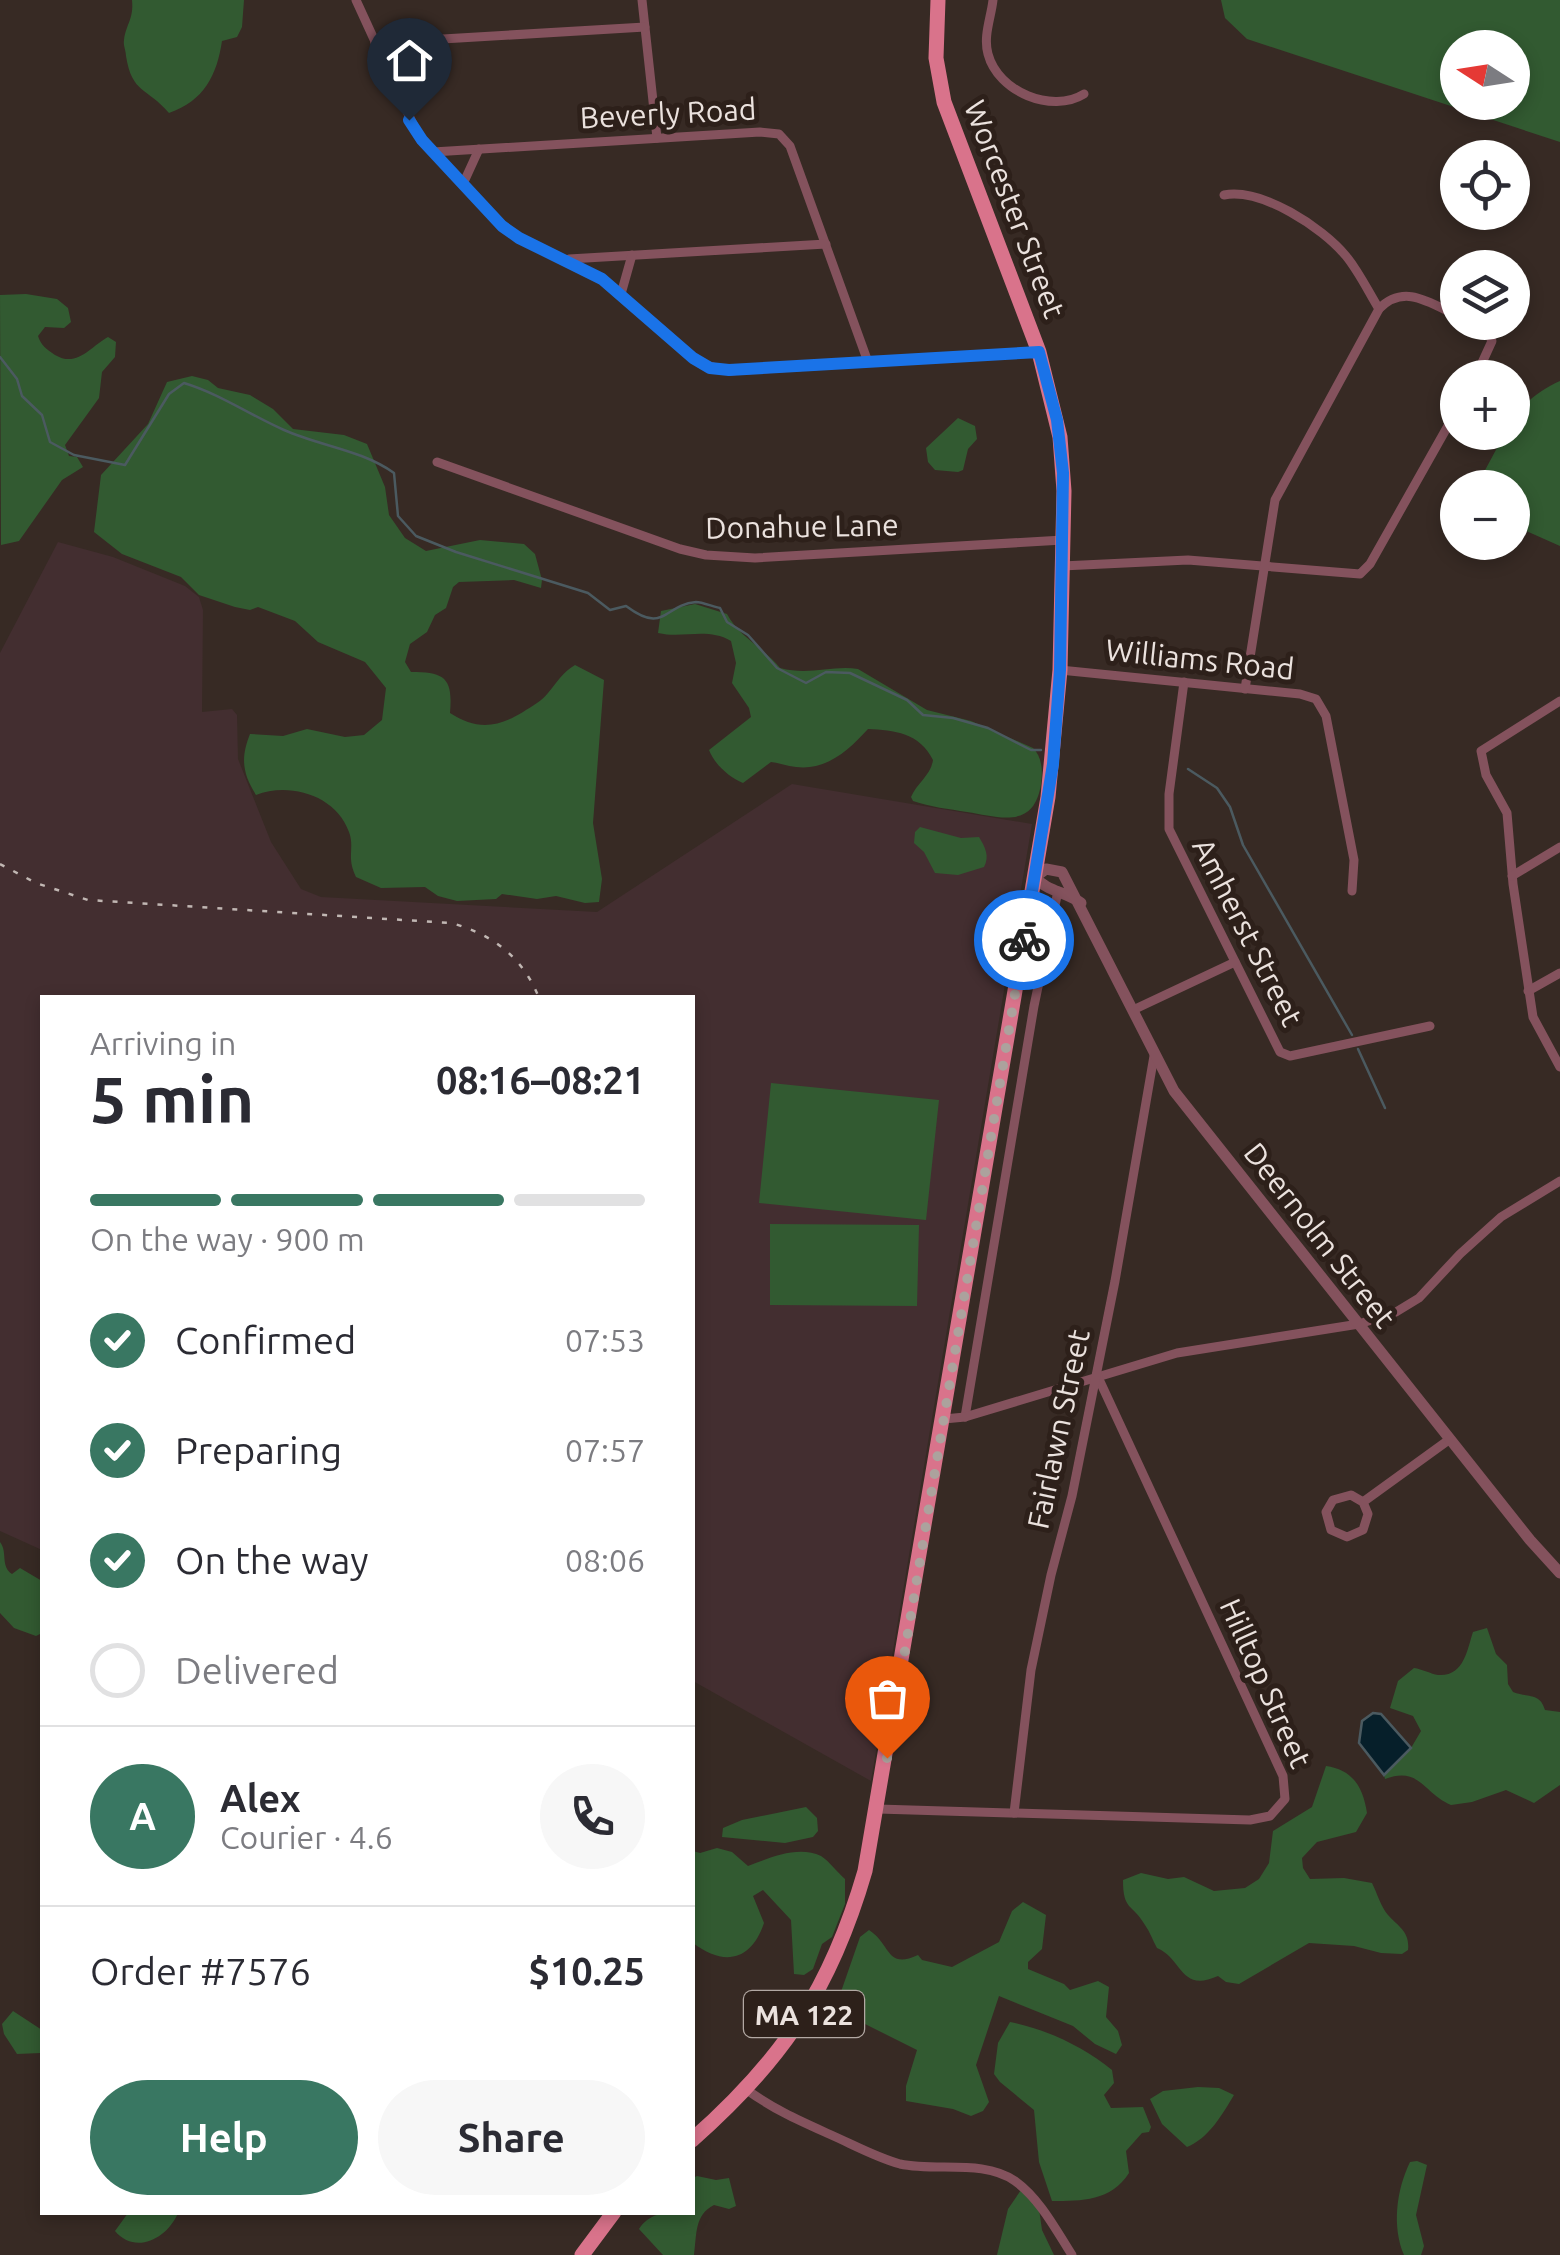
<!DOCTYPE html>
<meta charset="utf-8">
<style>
:root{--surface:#fff;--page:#f7f7f7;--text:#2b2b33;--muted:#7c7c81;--line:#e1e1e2;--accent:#397762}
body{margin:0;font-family:Ubuntu,sans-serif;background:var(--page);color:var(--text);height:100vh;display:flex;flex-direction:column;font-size:38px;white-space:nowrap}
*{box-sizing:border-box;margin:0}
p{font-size:32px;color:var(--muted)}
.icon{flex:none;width:55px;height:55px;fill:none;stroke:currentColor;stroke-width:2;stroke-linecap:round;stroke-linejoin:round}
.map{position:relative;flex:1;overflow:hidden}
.details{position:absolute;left:40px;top:995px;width:655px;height:1220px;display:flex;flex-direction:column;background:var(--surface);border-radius:0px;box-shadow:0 5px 15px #0003}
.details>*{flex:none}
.needle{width:65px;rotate:282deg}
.controls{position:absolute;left:1440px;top:30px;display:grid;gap:20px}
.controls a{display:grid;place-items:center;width:90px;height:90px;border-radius:50%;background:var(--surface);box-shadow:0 5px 15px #0003;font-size:50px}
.pin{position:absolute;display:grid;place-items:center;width:85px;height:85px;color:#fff;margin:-102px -42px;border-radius:50% 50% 50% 0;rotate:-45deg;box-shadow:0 0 10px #0007}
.pin .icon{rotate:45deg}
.courier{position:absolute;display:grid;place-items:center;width:100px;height:100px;margin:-50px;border:8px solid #1a73e8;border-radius:50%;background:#fff;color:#222;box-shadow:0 2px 12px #0007}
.headline em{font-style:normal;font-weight:700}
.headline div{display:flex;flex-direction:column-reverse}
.headline{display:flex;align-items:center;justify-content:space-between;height:170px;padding:0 50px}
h1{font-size:65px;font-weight:700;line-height:75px}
.bar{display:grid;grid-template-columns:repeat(4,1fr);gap:15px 10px;align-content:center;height:120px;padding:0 50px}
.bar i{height:12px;border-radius:8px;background:var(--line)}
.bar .on{background:var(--accent)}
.bar p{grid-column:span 4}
.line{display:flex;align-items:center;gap:25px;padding:0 50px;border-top:2px solid var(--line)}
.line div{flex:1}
.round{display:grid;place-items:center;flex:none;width:105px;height:105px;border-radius:52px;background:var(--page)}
ol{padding:0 50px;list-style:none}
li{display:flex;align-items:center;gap:30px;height:110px}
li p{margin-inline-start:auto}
li .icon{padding:10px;border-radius:50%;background:var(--accent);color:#fff;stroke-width:4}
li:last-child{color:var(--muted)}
li i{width:55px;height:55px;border:5px solid var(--line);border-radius:50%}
.primary-button{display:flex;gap:20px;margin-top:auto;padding:20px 50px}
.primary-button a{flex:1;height:115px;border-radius:60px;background:var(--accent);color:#fff;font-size:40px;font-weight:700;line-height:115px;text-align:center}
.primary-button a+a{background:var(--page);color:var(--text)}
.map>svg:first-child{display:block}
</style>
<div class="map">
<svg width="1560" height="2255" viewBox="0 0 1560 2255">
<rect width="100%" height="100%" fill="#372a24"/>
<!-- industrial -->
<path fill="#432e30" d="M58 542 113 557 185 586 199 597 203 610 202 712 232 709 237 715 238 759 271 842 301 889 321 897 597 912 792 784 1032 824 871 1781 693 1681 692 998H42V1550L0 1531V653Z"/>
<!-- green -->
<g fill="#325a31" fill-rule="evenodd">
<path d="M132 0H244L242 27 237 37 222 41C217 75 204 101 169 113 147 87 132 94 126 56 126 51 123 45 124 40 126 24 134 19 132 0Z"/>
<path d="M1221 0H1560V142L1247 39 1225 18ZM1458 48H1512V102H1458Z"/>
<path d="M26 294 57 299 68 308 71 322 64 328 45 327 38 336C41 345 46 349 55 355 77 368 90 347 108 337L116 342 115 357 102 372 99 398 65 445 69 456 77 457 83 467 62 480 19 541 1 545 0 295Z"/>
<path d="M192 376 208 380 218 388 250 395 273 409 293 429 344 435 367 444 385 487 389 515 405 538 426 551 480 540 524 544 535 554 542 580 541 588 514 580 459 582 453 587 446 608 435 615 427 632 410 644 405 662 411 672C445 672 453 678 450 713 476 730 497 728 523 712 532 706 542 701 548 693 558 681 562 673 575 665L604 680 593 823 602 879 599 902 585 903 556 896 537 899 502 894 496 899 457 901 438 896 425 887 381 888 356 877C346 857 355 848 349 832 336 795 289 782 256 795 243 774 240 759 250 734L283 736 307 729 345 737 364 735 382 720 386 688 365 662 318 642 295 621 258 607 250 610 235 607 199 595 181 577 122 554 94 532 101 475 148 424 167 382Z"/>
<path d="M1560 381V546L1513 525 1512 488 1476 487 1505 433 1512 432C1512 409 1540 390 1560 381Z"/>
<path d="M958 418 975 426 977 439 968 449 963 470 958 472 935 470 928 462 926 448Z"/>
<path d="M695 604 727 614C738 636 764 648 780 668 809 676 832 665 858 669L927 710 971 721 1033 748C1042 757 1043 771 1041 784 1034 830 999 817 967 812 949 809 930 807 913 801L911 797C917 783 931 775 933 760 920 733 894 730 868 729 849 750 826 771 796 767 787 766 779 763 771 762L743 783C729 777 715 765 709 750L751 717 749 708 732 683 736 663 731 641C707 627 683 639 658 633L661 611Z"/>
<path d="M920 827 961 838 979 837C985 847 990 856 984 867L958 875 935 873 924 852 914 843 915 832Z"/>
<path d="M771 1083 939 1100 926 1220 759 1203Z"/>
<path d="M770 1224 919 1225 917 1306 770 1305Z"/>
<path d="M0 1542C8 1552 0 1566 12 1574L20 1568 42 1581V1633L36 1636 14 1628 0 1613Z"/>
<path d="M1487 1628 1496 1654 1507 1665 1508 1684 1513 1692C1528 1698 1540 1692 1545 1710L1560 1712V1785L1534 1803 1506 1790 1472 1802 1451 1805C1423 1793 1420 1766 1385 1779L1384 1775 1411 1748 1421 1731 1413 1716 1390 1708 1398 1681 1414 1668C1422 1669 1431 1674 1438 1675 1464 1677 1467 1650 1473 1632Z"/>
<path d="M1326 1766C1353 1770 1363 1787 1367 1813L1356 1832 1317 1842 1302 1858 1303 1868 1310 1879 1344 1878 1372 1883C1377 1893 1381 1907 1388 1915 1399 1927 1410 1932 1408 1950L1402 1954 1381 1953 1354 1946 1309 1943 1239 1984 1226 1982 1218 1976C1180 1993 1183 1959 1157 1948 1153 1941 1150 1932 1145 1925 1132 1903 1123 1911 1123 1880L1141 1873 1168 1879 1184 1877 1214 1891 1245 1888 1259 1879 1269 1863 1273 1831 1312 1807Z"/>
<path d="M806 1807 817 1818 818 1831 813 1837 785 1843 722 1837 723 1828 742 1820Z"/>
<path d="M717 1848 732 1852 748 1866C769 1858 798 1845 821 1856 829 1861 838 1873 845 1879V1904L832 1937 822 1944 813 1969 804 1975 794 1974 791 1920 763 1890 753 1896 764 1923C751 1962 723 1966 693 1943V1851L700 1853Z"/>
<path d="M1023 1902 1046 1915 1042 1949 1028 1962V1969L1064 1984 1070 1990 1098 1981 1109 1987 1106 2017 1118 2031 1122 2045 1116 2054 1095 2044 1073 2026 999 1996 976 2065 989 2102 983 2111 971 2116 953 2109 906 2101V2086L917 2050 835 2009 860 1937 869 1930C891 1944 886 1970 918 1955L922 1960 952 1967 999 1942 1012 1911Z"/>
<path d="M13 2011 42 2030V2057L41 2053 17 2054 4 2034 2 2024Z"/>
<path d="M1010 2022C1046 2029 1084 2047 1112 2070L1114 2083 1104 2095 1111 2108 1143 2107 1151 2127 1149 2132 1142 2133 1126 2151 1129 2173C1111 2201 1082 2201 1052 2201L1039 2162 1034 2110 1000 2082 994 2074 998 2043Z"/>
<path d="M1198 2087 1219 2088 1234 2095C1222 2115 1209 2138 1187 2147L1162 2124 1150 2099 1163 2091Z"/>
<path d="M1417 2161 1427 2165 1416 2215 1424 2246 1421 2255H1404C1392 2227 1396 2191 1410 2162Z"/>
<path d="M697 2176 716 2180 729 2178 736 2206 729 2209 714 2205C694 2215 697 2235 694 2255H663L639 2229C651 2210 672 2212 692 2212L693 2178Z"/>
<path d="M1021 2190 1039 2209 1042 2230 1054 2255H997L1008 2209Z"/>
<path d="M128 2213V2212L178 2213C167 2239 135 2255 115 2231Z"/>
</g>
<!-- water -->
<path fill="#061f2a" stroke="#4b5a60" stroke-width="2.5" d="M1373 1713 1381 1714 1411 1748 1384 1775 1359 1743 1362 1721Z"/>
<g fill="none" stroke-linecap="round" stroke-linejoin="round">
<!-- stream -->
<g stroke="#4b5a60" stroke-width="2.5">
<path d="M0 357 17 379 22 396 42 415 50 442 74 455 125 465 169 394 184 383C220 394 250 415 284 430 320 446 362 450 394 473L398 516 416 536 456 552 588 593 610 610 626 606C665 635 663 605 696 602 702 602 714 607 720 608L727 622 748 635 777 668 806 683 826 672 850 673 907 700 923 715 953 718 988 728 1031 750H1041"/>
<path d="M1188 769 1217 788 1230 807 1243 845 1352 1035"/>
<path d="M1358 1049 1385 1108"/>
</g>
<!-- minor -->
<g stroke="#84525d" stroke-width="9">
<path d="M356 0 417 133 495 219 519 238 602 279 701 364 729 371 1039 352"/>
<path d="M642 0 657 138"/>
<path d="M993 0C991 18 983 36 988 54 998 92 1052 114 1084 94"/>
<path d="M375 43 645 27"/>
<path d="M433 152 760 132 779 134 790 146 868 362"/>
<path d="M463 184 479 149"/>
<path d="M1224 195C1262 188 1322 227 1346 256 1359 272 1368 291 1379 309"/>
<path d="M569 259 826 244"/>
<path d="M621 294 632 255"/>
<path d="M1471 322 1487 331 1492 341 1475 378"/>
<path d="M437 462 680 549 706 555 755 558 1063 540"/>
<path d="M1062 566 1188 560 1360 574 1370 564 1458 408"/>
<path d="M1060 670 1300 694 1316 699 1326 716 1354 860 1352 891"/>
<path d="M1184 682 1169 794V829L1280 1052 1290 1056 1430 1026"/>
<path d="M1245 689 1275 500 1379 309C1404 283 1430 303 1458 316"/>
<path d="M1560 701 1481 751 1486 775 1507 813 1513 884 1533 1017 1560 1067"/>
<path d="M1512 876 1560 847"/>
<path d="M1528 991 1560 973"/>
<path d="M1133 1010 1235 962"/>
<path d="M965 1417 1034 1006 1058 891"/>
<path d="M944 1419 965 1417 1177 1353 1359 1324 1396 1312 1419 1298 1460 1254 1501 1217 1560 1181"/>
<path d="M1363 1502 1368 1514 1363 1530 1347 1537 1331 1530 1326 1512 1333 1500 1351 1495 1363 1502 1450 1439"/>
<path d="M878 1809 1250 1820 1270 1816 1285 1799 1283 1776 1097 1375"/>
<path d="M1014 1813 1031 1670 1051 1575 1072 1496 1115 1281 1154 1056"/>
<path d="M747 2090C775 2110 798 2120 829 2134 852 2144 875 2157 900 2164 937 2172 983 2159 1015 2181 1040 2199 1056 2230 1072 2255"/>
</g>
<!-- tertiary -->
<path stroke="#84525d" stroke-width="11" d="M1081 903C1066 892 1046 891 1035 877L1046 869 1062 872 1174 1091 1530 1540 1560 1573"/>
<!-- primary -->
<g stroke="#d9738b" stroke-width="15">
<path d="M692 2140C784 2059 831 1988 865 1871L1048 797 1060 670 1064 491 1060 437 1039 352 944 102 936 58 938 0"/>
<path d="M582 2255 614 2212"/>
</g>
<!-- rail -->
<path stroke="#c1b7b3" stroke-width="2.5" stroke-dasharray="5 10" stroke-linecap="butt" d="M0 864 36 883 88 900 451 923C492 934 523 957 539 998"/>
</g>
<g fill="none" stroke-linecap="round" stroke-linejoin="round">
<!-- done -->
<path stroke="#aca29d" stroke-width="10" stroke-dasharray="0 18" d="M887 1758 1024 940"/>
<!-- route -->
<path stroke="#1a73e8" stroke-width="12" d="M409 120 422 140 502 226 519 238 602 279 693 358 710 368 729 370 1039 352 1057 420 1063 473 1060 670 1053 764 1024 940"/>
</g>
<g text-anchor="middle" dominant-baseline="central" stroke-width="10" stroke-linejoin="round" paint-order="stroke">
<!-- shield labels -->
<rect fill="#2d201a" stroke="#b2a8a3" stroke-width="2.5" x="744" y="1991" width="120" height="46" rx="8"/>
<g font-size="28" font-weight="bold" fill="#ebe2de">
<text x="804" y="2014">MA 122</text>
</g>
<!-- street labels -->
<g font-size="30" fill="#ebe2de" stroke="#2d201a">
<text transform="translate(668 113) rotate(-3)">Beverly Road</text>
<text transform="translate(1015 209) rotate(69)">Worcester Street</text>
<text transform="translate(802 526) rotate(-1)">Donahue Lane</text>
<text transform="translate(1200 659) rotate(6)">Williams Road</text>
<text transform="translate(1248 932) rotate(63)">Amherst Street</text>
<text transform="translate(1320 1235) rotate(52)">Deernolm Street</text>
<text transform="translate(1058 1429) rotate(-78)">Fairlawn Street</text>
<text transform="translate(1266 1683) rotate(66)">Hilltop Street</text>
</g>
</g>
</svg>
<div class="controls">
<a><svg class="needle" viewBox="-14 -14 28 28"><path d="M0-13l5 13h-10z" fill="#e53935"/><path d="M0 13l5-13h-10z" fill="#7c7c81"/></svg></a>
<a><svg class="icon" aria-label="locate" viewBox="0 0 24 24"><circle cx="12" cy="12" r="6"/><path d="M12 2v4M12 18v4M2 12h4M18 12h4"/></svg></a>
<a><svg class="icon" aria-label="layers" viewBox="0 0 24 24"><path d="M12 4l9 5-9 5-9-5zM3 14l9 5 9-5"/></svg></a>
<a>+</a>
<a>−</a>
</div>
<div class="pin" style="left:887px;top:1758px;background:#ea580c"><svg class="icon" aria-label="bag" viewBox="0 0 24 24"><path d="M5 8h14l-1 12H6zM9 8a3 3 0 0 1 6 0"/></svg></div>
<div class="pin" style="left:409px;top:120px;background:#1f2937"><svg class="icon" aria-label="home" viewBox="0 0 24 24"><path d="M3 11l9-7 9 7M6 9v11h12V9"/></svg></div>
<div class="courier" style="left:1024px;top:940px"><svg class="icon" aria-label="bike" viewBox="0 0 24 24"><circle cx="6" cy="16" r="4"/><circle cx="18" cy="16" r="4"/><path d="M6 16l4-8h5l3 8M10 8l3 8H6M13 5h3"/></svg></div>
<section class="details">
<div class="headline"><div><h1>5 min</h1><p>Arriving in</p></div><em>08:16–08:21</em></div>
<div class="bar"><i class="on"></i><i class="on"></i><i class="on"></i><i></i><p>On the way · 900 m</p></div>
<ol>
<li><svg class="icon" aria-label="check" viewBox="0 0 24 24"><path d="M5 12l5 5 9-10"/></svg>Confirmed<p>07:53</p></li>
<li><svg class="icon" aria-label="check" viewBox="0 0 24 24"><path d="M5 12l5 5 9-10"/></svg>Preparing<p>07:57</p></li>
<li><svg class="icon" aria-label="check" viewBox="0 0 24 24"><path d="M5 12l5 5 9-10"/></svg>On the way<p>08:06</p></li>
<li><i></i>Delivered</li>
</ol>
<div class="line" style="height:180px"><b class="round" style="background:var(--accent);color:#fff">A</b><div><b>Alex</b><p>Courier · 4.6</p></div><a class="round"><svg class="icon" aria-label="phone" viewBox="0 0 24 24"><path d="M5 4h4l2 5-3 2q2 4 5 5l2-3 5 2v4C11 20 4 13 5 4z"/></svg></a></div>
<div class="line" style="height:130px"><div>Order #7576</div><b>$10.25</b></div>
<div class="primary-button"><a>Help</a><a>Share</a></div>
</section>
</div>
